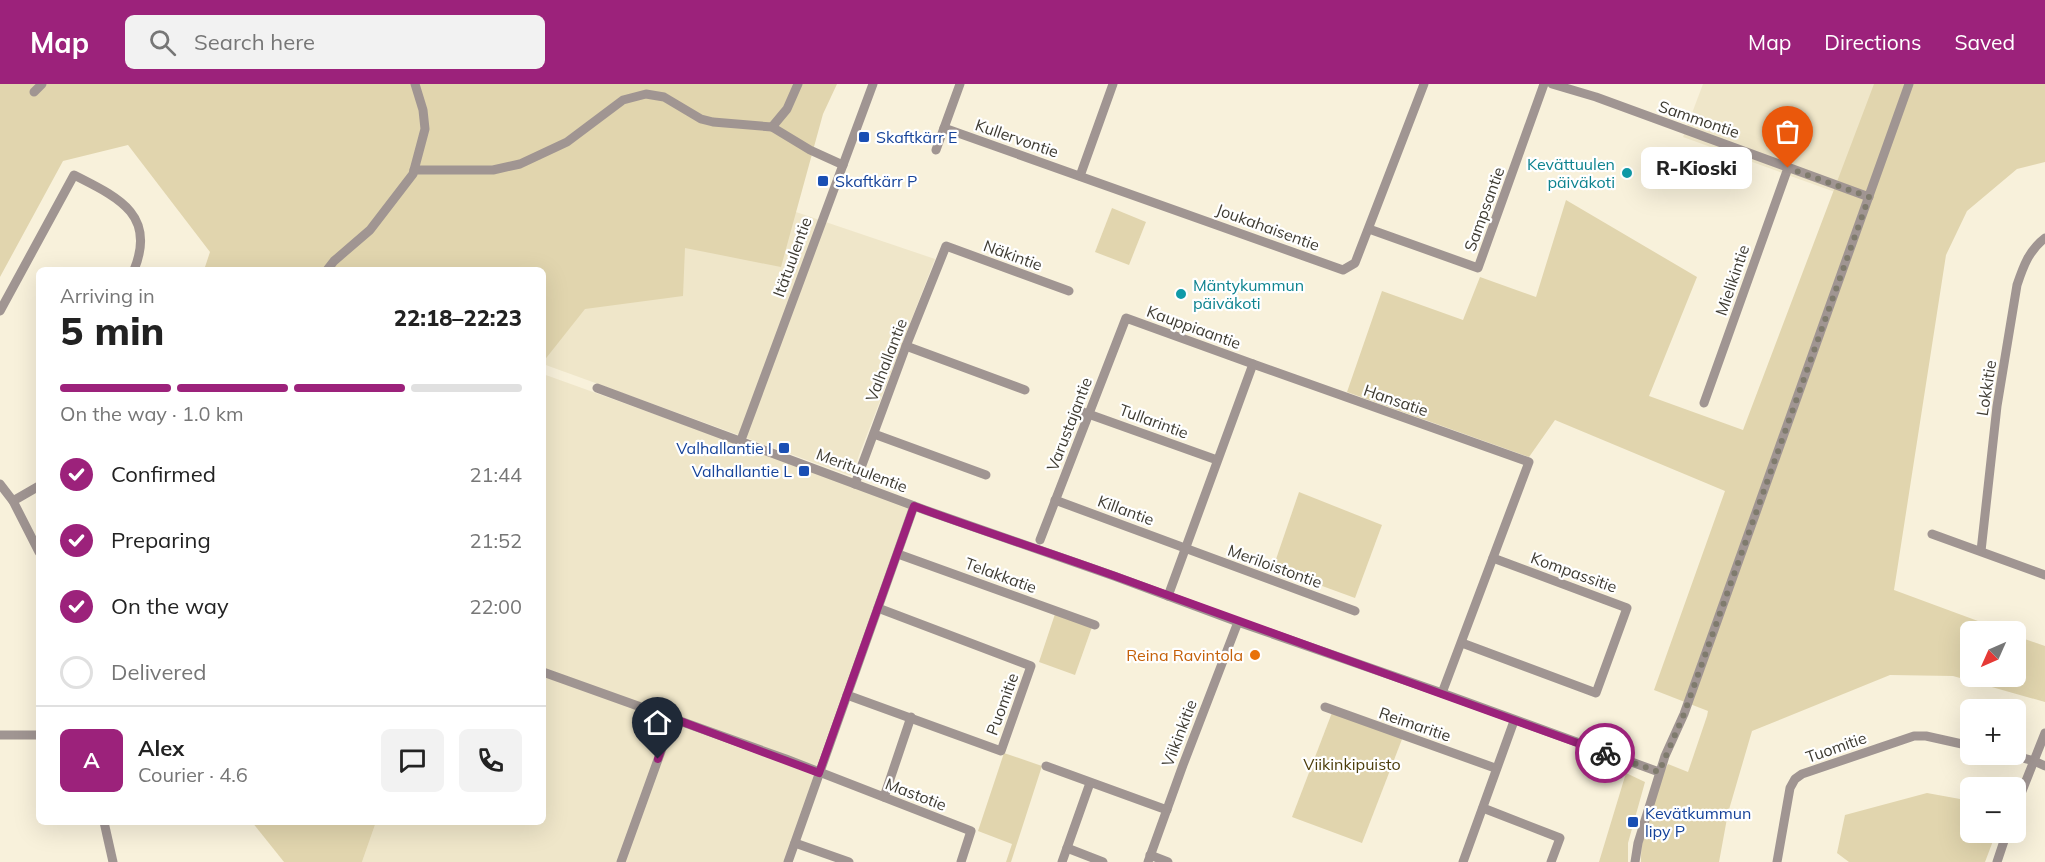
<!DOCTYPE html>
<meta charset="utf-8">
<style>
:root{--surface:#fff;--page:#f2f2f2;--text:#222;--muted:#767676;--line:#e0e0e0;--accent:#9c227b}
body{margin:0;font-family:Mulish,sans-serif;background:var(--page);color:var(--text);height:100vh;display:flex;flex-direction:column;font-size:22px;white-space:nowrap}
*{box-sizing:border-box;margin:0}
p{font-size:20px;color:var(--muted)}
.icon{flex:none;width:33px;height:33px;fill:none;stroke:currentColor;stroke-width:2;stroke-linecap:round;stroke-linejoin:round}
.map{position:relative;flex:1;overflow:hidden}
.side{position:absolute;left:36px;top:183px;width:510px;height:558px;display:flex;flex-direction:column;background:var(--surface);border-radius:9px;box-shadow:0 6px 24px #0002}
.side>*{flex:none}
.needle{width:39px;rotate:225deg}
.fabs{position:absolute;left:1960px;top:537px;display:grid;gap:12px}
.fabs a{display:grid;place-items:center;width:66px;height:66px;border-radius:9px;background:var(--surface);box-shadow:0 6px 24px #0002;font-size:30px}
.pin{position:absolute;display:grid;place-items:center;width:51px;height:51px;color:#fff;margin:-62px -26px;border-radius:50% 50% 50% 0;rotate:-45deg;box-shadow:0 0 6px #0007}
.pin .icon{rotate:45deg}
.courier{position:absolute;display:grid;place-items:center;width:60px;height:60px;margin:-30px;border:4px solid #9c227b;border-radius:50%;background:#fff;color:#222;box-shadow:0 2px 8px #0007}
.bubble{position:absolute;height:42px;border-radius:9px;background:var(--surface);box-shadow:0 6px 24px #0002;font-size:20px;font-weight:800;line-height:42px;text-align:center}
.head em{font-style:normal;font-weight:800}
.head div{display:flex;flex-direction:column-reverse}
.head{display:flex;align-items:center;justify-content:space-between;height:102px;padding:0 24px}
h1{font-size:39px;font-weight:800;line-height:45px}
.bar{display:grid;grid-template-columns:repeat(4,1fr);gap:9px 6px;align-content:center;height:72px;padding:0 24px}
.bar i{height:8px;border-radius:4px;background:var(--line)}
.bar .on{background:var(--accent)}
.bar p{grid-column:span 4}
.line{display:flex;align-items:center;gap:15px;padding:0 24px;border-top:2px solid var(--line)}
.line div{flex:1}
.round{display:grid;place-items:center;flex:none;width:63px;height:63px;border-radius:9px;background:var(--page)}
ol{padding:0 24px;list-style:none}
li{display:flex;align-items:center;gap:18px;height:66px}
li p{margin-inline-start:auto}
li .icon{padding:6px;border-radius:50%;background:var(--accent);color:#fff;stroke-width:4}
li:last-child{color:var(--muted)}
li i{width:33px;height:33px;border:3px solid var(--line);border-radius:50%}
header{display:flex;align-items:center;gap:36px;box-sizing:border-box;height:84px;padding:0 30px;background:var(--accent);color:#fff}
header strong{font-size:28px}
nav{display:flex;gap:33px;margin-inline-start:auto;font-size:21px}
.search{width:420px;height:54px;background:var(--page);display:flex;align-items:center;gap:15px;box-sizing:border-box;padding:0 21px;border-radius:9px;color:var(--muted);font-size:22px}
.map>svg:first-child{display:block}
</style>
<header>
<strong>Map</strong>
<div class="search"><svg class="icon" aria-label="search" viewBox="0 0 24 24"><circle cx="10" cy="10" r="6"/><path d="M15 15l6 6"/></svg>Search here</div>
<nav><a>Map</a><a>Directions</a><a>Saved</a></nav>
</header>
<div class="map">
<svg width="2045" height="778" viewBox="0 0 2045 778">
<rect width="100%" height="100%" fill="#f8f1db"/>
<!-- built -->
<g fill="#efe6c9">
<path d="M1703 0H1875L1835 108 1683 53Z"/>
<path d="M619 68 935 175 851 392 543 280V270Z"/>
<path d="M543 290 913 423 786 778H362L376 738H543Z"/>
</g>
<!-- green -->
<g fill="#e1d5ae">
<path d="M0 0H837L823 30 781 183 685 164 683 212 585 225 543 278V186H204L210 168 128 61 63 77 0 193Z"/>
<path d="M1874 0H2045V78L2017 85 1967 127 1946 171 1894 506 2005 547 1971 548V592H2016V552L2045 562V618L1953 592 1890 591 1752 647 1728 729 1719 778H1641C1641 746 1652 708 1668 680L1688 688 1707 632 1708 627 1654 606 1725 407 1555 336 1529 373 1347 308 1382 207 1463 236 1480 193 1536 213 1566 116 1697 193 1649 312 1743 346Z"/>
<path d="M1112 124 1146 138 1129 181 1095 168Z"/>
<path d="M1299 408 1382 441 1355 514 1273 484Z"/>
<path d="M1055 530 1092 543 1075 591 1039 578Z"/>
<path d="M1333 626 1404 650 1362 759 1292 733Z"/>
<path d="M1004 669 1042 682 1011 778H1006L1012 760 978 747Z"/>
<path d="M1626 689 1645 698 1628 759V778H1599Z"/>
<path d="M1927 709 1971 717V748L1996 749 1985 778H1849L1837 769 1845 731Z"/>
<path d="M252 738H376L362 778H284Z"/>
</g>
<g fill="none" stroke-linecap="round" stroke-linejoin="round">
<!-- minor -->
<g stroke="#a09592" stroke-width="9">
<path d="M1552 0 1596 13 1869 113"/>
<path d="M34 8 42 0"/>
<path d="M772 43 787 25 798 0"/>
<path d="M944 44 1343 186 1355 179 1424 0"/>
<path d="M936 66 960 0"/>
<path d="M414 86H493L520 80 567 58 623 16 646 10 664 13 701 35 713 38 772 43 810 66 843 81"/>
<path d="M1080 92 1113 0"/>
<path d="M1369 145 1478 184 1544 0"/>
<path d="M327 186 334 177 370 146 413 90 425 45 423 26 415 0"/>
<path d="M0 227 74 91C117 113 157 130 134 186"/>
<path d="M906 262 1025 306"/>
<path d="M597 304 925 426 1114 492 1238 538 1442 609 1659 688"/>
<path d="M1704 319 1788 84"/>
<path d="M1080 327 1217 376"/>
<path d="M874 350 986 391"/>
<path d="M741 356 873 0"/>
<path d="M0 400 13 417 39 468"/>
<path d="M855 400 906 262 946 162 1069 207"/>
<path d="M1055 416 1355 527"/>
<path d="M13 417 39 402"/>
<path d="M1932 450 2045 491"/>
<path d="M1040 456 1126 234 1253 280"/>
<path d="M1981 467 1997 322 2017 201C2023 183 2029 166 2045 154"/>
<path d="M898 470 1095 541"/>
<path d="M1168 512 1253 280 1529 378 1442 609"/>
<path d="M1462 559 1596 609 1627 524 1493 474"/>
<path d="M543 588 786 675 971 747 961 778"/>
<path d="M847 611 1001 667 1031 582 878 524"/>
<path d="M1325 623 1495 684"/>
<path d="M0 651H39"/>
<path d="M2008 670 2034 677 2045 682"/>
<path d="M1046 682 1167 726"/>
<path d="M884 713 911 633"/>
<path d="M2016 722 2045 649"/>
<path d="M1483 724 1560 754 1551 778"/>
<path d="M104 738 113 778"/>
<path d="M795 759 849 778"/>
<path d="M1067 764 1103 778"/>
<path d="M1150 771 1168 778"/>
<path d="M621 778 673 634"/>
<path d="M788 778 914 422"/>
<path d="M1062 778 1090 699"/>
<path d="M1148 778 1183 681 1238 538"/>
<path d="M1463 778 1514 637"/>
<path d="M1635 778 1638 759 1665 672 1684 630 1909 0"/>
<path d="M1777 778 1790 704 1795 695 1802 690 1914 652H1926L1971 662"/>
<path d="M1997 778 2007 748"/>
</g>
</g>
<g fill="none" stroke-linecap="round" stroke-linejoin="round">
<!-- done -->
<path stroke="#7f7b6d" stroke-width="6" stroke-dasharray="0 10.8" d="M1605 669 1659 688 1684 630 1869 113 1788 84"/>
<!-- route -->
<path stroke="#9c227b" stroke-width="8" d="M658 675 672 634 819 689 914 422C981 447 1049 468 1115 492 1279 552 1442 611 1605 669"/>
</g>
<!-- markers -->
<g fill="#1a4fb4" stroke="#fff" stroke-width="2">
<rect x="858" y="47" width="12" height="12" rx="3"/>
<rect x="817" y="91" width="12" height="12" rx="3"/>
<rect x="778" y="358" width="12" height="12" rx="3"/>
<rect x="798" y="381" width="12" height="12" rx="3"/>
<rect x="1627" y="732" width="12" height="12" rx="3"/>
</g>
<g fill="#0f9aa8" stroke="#fff" stroke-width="2">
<circle cx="1627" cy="89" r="6"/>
<circle cx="1181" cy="210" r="6"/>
</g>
<circle fill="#e8710a" stroke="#fff" stroke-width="2" cx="1255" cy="571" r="6"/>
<g text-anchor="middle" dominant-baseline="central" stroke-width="4.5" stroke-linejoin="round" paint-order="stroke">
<!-- street labels -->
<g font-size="16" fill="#3e3b32" stroke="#fff">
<text transform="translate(1699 35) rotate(19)">Sammontie</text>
<text transform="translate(1017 54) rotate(19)">Kullervontie</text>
<text transform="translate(1484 125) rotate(-70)">Sampsantie</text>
<text transform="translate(1268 143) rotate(20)">Joukahaisentie</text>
<text transform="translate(1013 171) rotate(20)">Näkintie</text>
<text transform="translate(792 173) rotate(-70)">Itätuulentie</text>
<text transform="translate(1732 196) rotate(-71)">Mielikintie</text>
<text transform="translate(1194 243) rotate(20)">Kauppiaantie</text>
<text transform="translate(886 276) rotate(-69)">Valhallantie</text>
<text transform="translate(1986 304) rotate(-81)">Lokkitie</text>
<text transform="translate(1396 316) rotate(19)">Hansatie</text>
<text transform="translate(1154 337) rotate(20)">Tullarintie</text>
<text transform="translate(1069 340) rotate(-69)">Varustajantie</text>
<text transform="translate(862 386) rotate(21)">Merituulentie</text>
<text transform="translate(1126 426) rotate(20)">Killantie</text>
<text transform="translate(1275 482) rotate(20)">Meriloistontie</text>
<text transform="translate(1574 488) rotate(20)">Kompassitie</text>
<text transform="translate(1001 491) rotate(20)">Telakkatie</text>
<text transform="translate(1002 620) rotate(-70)">Puomitie</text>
<text transform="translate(1415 640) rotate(19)">Reimaritie</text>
<text transform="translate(1179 649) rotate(-69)">Viikinkitie</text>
<text transform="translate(1836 663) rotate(-19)">Tuomitie</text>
<text transform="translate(916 710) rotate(21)">Mastotie</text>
</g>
<!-- transit labels -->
<g font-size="16" fill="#164399" stroke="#fff" text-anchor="start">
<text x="876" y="53">Skaftkärr E</text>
<text x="835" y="97">Skaftkärr P</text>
<text x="772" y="364" text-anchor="end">Valhallantie I</text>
<text x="792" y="387" text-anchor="end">Valhallantie L</text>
<text x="1645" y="729">Kevätkummun<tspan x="1645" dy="18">lipy P</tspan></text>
</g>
<!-- culture labels -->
<g font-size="16" fill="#0d838f" stroke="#fff" text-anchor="end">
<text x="1615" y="80">Kevättuulen<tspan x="1615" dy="18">päiväkoti</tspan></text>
<text x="1193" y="201" text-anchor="start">Mäntykummun<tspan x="1193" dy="18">päiväkoti</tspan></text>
</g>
<!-- food labels -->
<g font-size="16" fill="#c56008" stroke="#fff" text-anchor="end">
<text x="1243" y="571">Reina Ravintola</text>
</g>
<!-- park labels -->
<g font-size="16" fill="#4c3d0a" stroke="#fff">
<text x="1352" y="680">Viikinkipuisto</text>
</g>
</g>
</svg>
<div class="fabs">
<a><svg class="needle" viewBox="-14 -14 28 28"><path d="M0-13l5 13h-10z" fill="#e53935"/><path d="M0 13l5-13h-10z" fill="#767676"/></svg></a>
<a>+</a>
<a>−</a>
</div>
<div class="pin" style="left:1788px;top:84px;background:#ea580c"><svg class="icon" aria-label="bag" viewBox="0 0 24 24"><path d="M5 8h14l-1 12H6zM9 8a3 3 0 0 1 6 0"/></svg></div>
<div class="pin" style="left:658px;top:675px;background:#1f2937"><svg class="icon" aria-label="home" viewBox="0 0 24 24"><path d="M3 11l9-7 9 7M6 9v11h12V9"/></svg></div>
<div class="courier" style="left:1605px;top:669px"><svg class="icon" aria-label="bike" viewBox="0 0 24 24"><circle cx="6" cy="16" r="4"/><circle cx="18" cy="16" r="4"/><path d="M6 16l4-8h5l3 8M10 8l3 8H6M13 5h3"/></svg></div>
<div class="bubble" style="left:1641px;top:63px;width:111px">R-Kioski</div>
<section class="side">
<div class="head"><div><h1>5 min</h1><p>Arriving in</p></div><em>22:18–22:23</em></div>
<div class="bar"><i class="on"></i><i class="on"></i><i class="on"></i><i></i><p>On the way · 1.0 km</p></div>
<ol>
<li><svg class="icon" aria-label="check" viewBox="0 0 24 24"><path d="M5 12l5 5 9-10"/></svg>Confirmed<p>21:44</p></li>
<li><svg class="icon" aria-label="check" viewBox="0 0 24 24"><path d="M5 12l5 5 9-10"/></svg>Preparing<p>21:52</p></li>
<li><svg class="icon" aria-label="check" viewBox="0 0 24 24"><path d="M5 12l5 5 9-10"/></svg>On the way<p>22:00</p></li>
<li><i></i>Delivered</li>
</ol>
<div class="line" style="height:108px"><b class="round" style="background:var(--accent);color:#fff">A</b><div><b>Alex</b><p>Courier · 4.6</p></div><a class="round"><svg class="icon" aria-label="chat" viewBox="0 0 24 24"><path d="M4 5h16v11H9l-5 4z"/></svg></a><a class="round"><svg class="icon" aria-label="phone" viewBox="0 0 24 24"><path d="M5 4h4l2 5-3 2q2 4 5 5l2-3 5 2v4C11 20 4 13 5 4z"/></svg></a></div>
</section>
</div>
